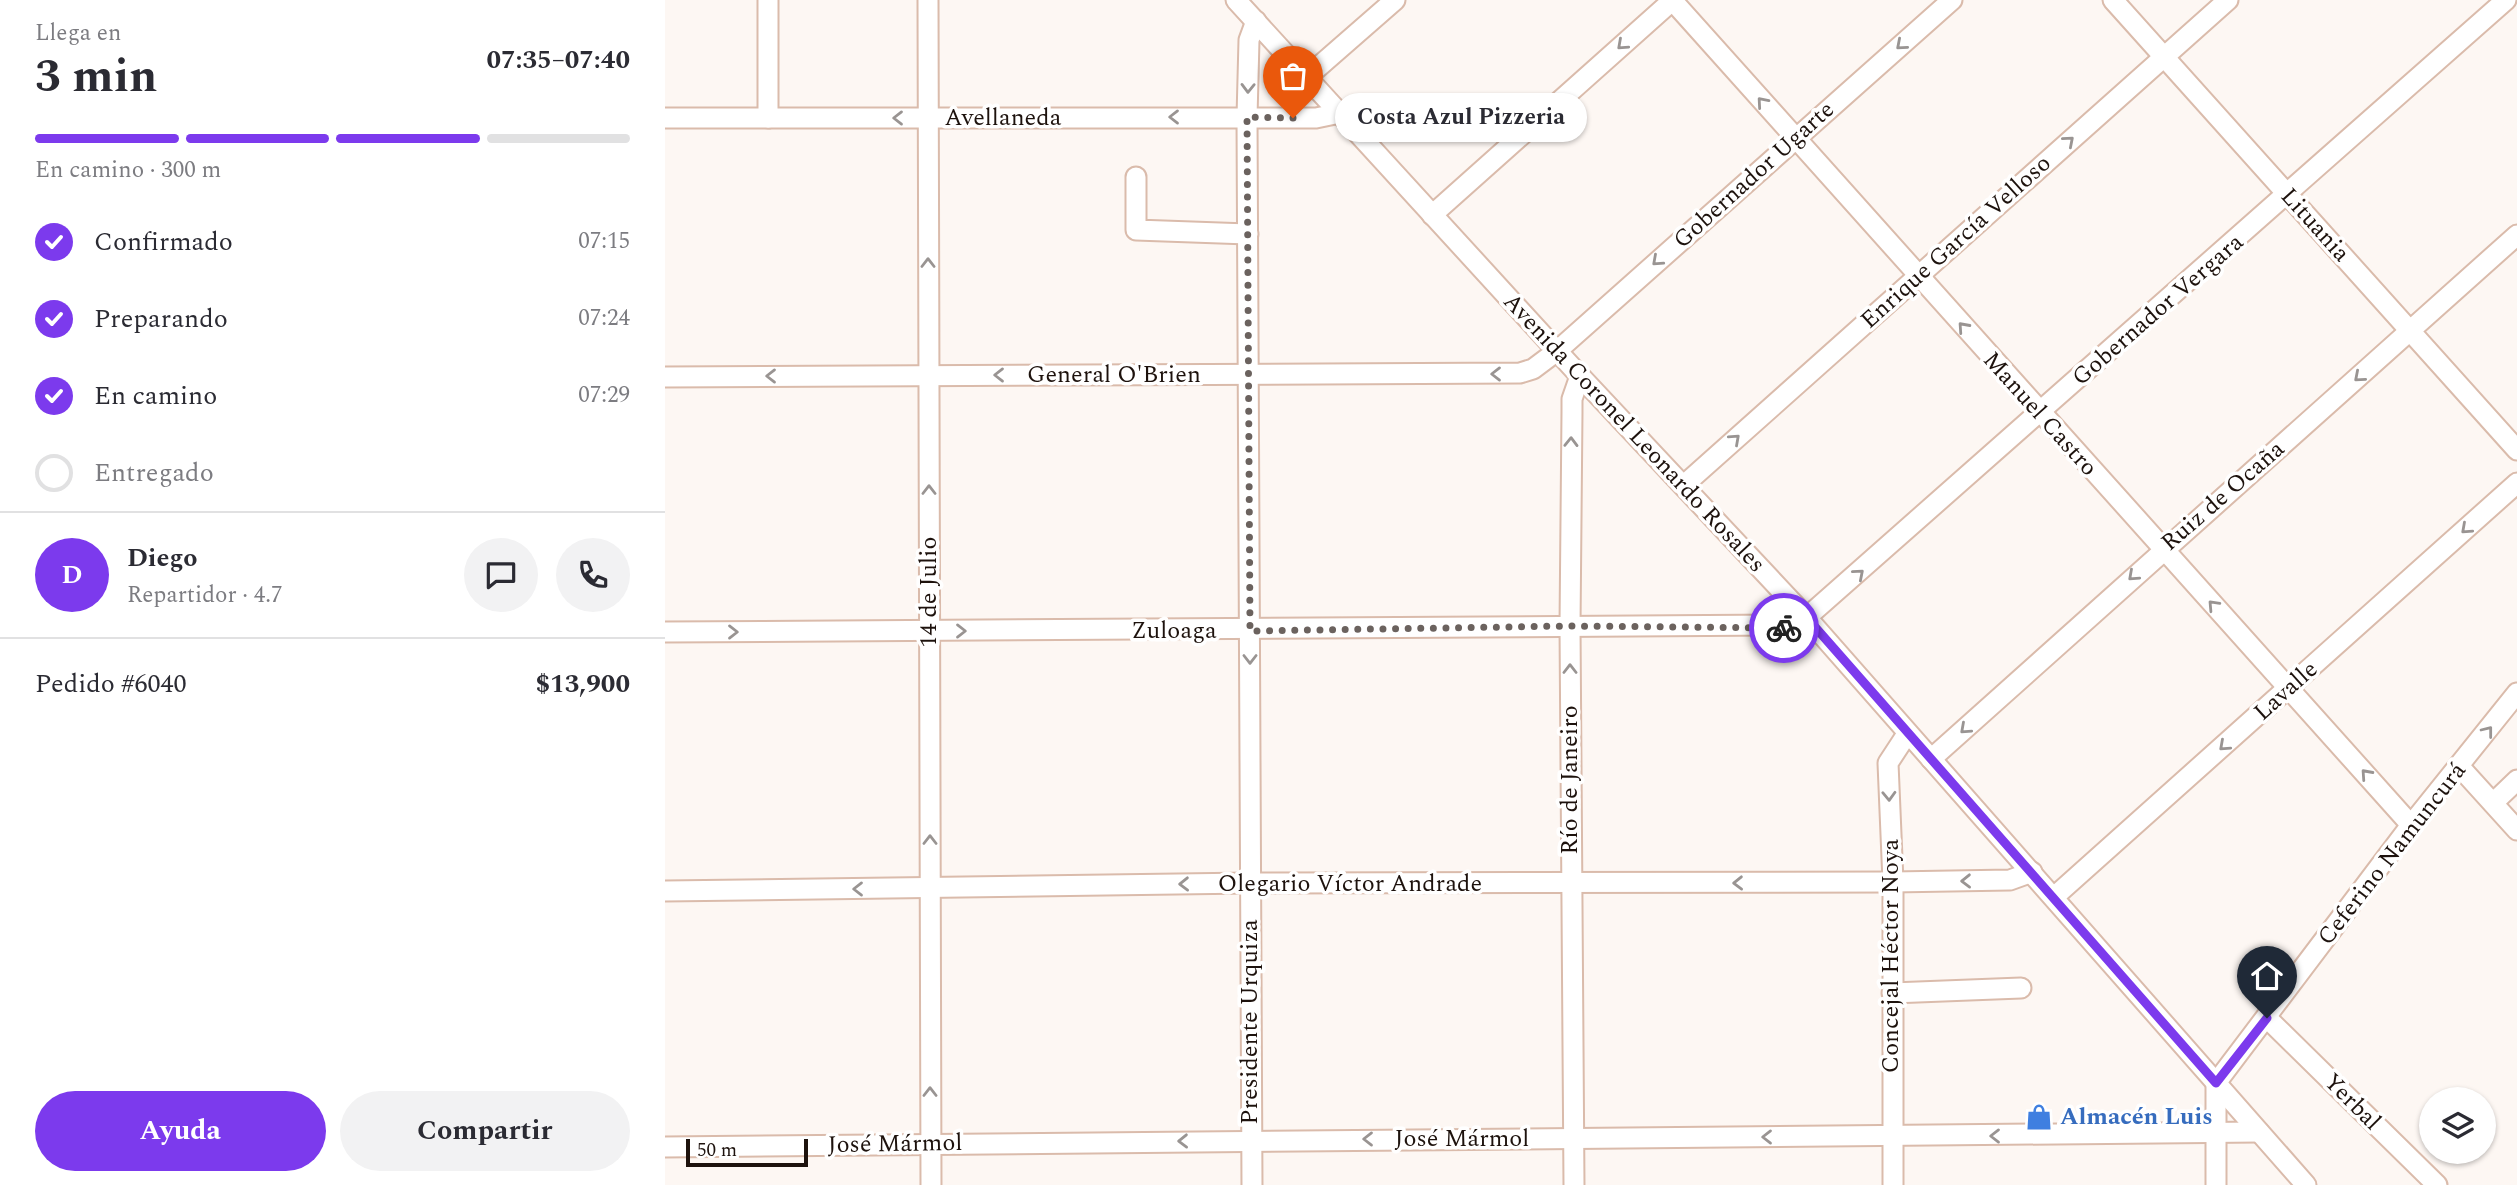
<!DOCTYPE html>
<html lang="es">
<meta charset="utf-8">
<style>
:root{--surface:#fff;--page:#f2f2f3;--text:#2b2b33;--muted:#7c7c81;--line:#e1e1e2;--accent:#7c3aed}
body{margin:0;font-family:Spectral,serif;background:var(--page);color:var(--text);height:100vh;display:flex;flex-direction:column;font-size:26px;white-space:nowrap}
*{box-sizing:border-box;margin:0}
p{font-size:23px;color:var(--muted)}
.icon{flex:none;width:38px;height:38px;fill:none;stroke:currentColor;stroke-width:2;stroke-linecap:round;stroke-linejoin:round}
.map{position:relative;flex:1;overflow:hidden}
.panel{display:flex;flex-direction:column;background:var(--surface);width:665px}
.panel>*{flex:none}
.fabs{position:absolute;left:1754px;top:1087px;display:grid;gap:14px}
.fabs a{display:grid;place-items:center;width:77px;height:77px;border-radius:50%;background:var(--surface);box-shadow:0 2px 5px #0004;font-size:35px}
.scale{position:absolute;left:21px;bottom:18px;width:122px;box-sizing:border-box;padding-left:7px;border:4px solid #1d120d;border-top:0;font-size:19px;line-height:24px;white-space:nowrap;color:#1d120d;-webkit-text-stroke:5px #fff;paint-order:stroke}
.pin{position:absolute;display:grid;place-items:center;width:60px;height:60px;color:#fff;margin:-72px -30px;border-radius:50% 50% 50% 0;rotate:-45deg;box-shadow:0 0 7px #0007}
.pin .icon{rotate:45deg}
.courier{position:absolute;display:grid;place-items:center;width:70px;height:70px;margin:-35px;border:5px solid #7c3aed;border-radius:50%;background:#fff;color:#222;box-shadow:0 2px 9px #0007}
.bubble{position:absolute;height:49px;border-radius:24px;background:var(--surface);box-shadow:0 2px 5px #0004;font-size:23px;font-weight:700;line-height:49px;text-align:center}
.headline em{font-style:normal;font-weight:700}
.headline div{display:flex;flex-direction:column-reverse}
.headline{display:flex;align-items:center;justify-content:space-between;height:119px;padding:0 35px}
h1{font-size:46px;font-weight:700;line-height:52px}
.bar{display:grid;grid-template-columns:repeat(4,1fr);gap:10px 7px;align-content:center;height:84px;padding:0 35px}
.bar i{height:9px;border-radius:5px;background:var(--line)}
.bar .active{background:var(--accent)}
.bar p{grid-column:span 4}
.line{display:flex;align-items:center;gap:18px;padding:0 35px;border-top:2px solid var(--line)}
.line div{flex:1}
.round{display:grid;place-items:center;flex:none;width:74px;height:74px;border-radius:37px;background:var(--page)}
ol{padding:0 35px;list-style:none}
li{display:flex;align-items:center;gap:21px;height:77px}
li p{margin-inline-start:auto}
li .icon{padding:7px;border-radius:50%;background:var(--accent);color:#fff;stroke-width:4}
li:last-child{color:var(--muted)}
li i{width:38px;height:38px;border:4px solid var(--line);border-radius:50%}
.action{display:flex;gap:14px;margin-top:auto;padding:14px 35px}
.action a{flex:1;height:80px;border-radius:42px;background:var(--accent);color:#fff;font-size:28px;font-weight:700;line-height:80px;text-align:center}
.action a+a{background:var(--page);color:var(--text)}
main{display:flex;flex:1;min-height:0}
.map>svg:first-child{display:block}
</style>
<main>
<section class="panel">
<div class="headline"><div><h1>3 min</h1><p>Llega en</p></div><em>07:35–07:40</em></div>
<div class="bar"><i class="active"></i><i class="active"></i><i class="active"></i><i></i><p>En camino · 300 m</p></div>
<ol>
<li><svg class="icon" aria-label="check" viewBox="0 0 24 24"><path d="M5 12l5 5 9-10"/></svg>Confirmado<p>07:15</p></li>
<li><svg class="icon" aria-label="check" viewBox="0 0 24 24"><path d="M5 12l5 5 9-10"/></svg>Preparando<p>07:24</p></li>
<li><svg class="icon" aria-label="check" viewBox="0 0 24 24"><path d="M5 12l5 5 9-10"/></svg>En camino<p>07:29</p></li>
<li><i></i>Entregado</li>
</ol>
<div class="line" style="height:126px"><b class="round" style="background:var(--accent);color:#fff">D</b><div><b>Diego</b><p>Repartidor · 4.7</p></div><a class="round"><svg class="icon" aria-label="chat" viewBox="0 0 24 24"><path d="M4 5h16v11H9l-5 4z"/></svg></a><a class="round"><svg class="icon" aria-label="phone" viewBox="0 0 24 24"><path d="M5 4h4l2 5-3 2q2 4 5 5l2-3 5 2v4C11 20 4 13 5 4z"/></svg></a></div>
<div class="line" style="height:91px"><div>Pedido #6040</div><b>$13,900</b></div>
<div class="action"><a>Ayuda</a><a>Compartir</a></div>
</section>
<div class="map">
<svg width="1852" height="1185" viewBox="0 0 1852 1185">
<rect width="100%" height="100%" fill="#fdf7f3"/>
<!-- building -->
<path fill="#8e481d" d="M618 73 635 93 623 103 606 84Z"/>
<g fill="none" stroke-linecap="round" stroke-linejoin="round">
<!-- minor casing -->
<g stroke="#dabbab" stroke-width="23">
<g id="minor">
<path d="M263 0 266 1185"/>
<path d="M571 0 915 376 1143 619 1641 1185"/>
<path d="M1007 0 1746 825"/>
<path d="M1448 0 1852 450"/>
<path d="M643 76 730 0"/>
<path d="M0 118H651L675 113"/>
<path d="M103 118V0"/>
<path d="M471 177V230L583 234"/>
<path d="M767 215 1008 0"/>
<path d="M0 377 855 373 868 369 892 351 1287 0"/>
<path d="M1019 485 1563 0"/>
<path d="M0 632 1133 625 1841 0"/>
<path d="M1266 759 1852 235"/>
<path d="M1794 766 1852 830"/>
<path d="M1828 803 1852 780"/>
<path d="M0 891 584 883 1228 882 1345 880 1367 872"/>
<path d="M1389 897 1852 483"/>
<path d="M1227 993 1356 988"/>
<path d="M1602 1018 1772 1185"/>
<path d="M1551 1083 1746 825 1852 693"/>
<path d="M0 1147 1594 1132"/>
<path d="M587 1185 582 117 584 40 591 21"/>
<path d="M909 1185 905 626 907 412V399L915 376"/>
<path d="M1228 1185V882L1223 763 1242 734"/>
<path d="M1551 1185V1083"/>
</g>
</g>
<!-- minor -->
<use href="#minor" stroke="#fff" stroke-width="19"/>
</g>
<!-- one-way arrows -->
<defs><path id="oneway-chevron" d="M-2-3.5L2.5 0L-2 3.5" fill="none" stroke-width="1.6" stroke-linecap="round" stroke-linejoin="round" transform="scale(1.75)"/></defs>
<g stroke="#999492">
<use href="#oneway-chevron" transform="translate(957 45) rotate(138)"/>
<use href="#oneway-chevron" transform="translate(1236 45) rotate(139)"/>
<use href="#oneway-chevron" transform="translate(583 88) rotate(91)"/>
<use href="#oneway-chevron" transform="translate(1097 102) rotate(-131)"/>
<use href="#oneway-chevron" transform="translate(509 117) rotate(180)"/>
<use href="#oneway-chevron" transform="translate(233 118) rotate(-180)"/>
<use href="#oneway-chevron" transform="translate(1404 141) rotate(-41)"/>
<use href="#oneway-chevron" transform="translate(992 261) rotate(138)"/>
<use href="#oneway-chevron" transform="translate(263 263) rotate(-90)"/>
<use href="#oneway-chevron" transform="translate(1298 327) rotate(-132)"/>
<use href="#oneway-chevron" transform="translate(831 374) rotate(180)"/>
<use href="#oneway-chevron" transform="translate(334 375) rotate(180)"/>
<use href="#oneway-chevron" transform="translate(106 376) rotate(180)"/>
<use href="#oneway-chevron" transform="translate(1694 377) rotate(139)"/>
<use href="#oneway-chevron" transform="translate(1070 439) rotate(-42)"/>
<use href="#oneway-chevron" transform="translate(906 442) rotate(-89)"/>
<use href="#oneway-chevron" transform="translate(264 490) rotate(-90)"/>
<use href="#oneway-chevron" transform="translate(1801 529) rotate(138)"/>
<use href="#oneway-chevron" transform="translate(1194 574) rotate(-41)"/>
<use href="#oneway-chevron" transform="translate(1468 576) rotate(138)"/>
<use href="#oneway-chevron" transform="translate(1548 605) rotate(-133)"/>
<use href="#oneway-chevron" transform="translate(296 631)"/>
<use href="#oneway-chevron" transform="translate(68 632)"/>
<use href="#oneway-chevron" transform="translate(585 659) rotate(90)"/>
<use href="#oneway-chevron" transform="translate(905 669) rotate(-90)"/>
<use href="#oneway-chevron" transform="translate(1300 729) rotate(138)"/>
<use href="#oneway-chevron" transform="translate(1823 731) rotate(-52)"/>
<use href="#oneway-chevron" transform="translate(1559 746) rotate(138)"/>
<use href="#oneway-chevron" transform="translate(1701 774) rotate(-132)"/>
<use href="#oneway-chevron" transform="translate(1224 796) rotate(88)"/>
<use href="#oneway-chevron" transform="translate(265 840) rotate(-90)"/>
<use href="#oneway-chevron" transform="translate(1301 881) rotate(179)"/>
<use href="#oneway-chevron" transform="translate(1073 883) rotate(179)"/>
<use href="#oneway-chevron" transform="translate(519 884) rotate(179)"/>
<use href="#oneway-chevron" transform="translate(193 889) rotate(180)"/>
<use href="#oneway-chevron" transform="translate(265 1092) rotate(-90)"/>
<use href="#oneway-chevron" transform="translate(1330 1136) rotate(180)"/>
<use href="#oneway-chevron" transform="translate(1102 1137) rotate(180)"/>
<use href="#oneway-chevron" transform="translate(703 1139) rotate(180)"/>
<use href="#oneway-chevron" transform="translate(518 1141) rotate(179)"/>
</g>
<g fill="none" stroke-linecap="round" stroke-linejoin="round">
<!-- done -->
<path stroke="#6b625e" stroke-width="7" stroke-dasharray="0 12.6" d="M628 118 582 117 585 631 905 626 1119 628"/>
<!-- route -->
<path stroke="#7c3aed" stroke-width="9" d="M1119 628 1133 625 1143 619 1551 1083 1602 1018"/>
</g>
<!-- icons -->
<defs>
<g id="shop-bare" transform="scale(2.1)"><path d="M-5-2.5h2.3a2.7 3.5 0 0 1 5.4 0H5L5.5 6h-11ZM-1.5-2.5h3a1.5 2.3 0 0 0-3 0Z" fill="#3f7fe0" stroke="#fff" stroke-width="2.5" paint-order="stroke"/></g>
</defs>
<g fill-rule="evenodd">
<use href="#shop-bare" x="1374" y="1117"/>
</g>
<g text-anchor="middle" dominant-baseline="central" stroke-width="7" stroke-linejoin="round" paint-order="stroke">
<!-- street labels -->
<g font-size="24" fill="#1d120d" stroke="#fff">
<text x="338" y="118">Avellaneda</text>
<text transform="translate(1089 175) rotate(-42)">Gobernador Ugarte</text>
<text transform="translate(1650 225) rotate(48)">Lituania</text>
<text transform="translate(1291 242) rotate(-42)">Enrique García Velloso</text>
<text transform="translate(1493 310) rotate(-41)">Gobernador Vergara</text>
<text x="449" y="375">General O'Brien</text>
<text transform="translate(1375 414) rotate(48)">Manuel Castro</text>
<text transform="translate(969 433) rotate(47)">Avenida Coronel Leonardo Rosales</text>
<text transform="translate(1558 496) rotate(-41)">Ruiz de Ocaña</text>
<text transform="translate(264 592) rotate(-90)">14 de Julio</text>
<text x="509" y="631">Zuloaga</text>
<text transform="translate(1621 691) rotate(-42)">Lavalle</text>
<text transform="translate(905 780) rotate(-90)">Río de Janeiro</text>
<text transform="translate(1727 854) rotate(-52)">Ceferino Namuncurá</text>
<text x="685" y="884">Olegario Víctor Andrade</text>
<text transform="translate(1226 956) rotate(-90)">Concejal Héctor Noya</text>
<text transform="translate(585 1022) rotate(-90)">Presidente Urquiza</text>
<text transform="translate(1687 1102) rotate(45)">Yerbal</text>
<text x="797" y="1139">José Mármol</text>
<text transform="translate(230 1144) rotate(-1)">José Mármol</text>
</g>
<!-- shop labels -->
<g font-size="24" font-weight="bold" fill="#366cbe" stroke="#fff" text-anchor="start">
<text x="1395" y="1117">Almacén Luis</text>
</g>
</g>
</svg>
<div class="fabs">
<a><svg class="icon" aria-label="layers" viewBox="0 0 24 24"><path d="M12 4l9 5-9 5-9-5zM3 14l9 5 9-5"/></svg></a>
</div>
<div class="scale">50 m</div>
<div class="pin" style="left:628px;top:118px;background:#ea580c"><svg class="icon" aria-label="bag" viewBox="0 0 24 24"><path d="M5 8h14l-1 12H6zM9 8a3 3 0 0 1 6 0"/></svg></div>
<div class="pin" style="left:1602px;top:1018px;background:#1f2937"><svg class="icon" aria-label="home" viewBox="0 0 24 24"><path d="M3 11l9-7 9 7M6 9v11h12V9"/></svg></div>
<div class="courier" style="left:1119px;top:628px"><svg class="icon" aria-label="bike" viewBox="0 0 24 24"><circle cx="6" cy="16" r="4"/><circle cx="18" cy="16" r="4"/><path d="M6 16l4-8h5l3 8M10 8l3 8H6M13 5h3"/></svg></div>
<div class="bubble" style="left:670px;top:93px;width:252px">Costa Azul Pizzeria</div>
</div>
</main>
